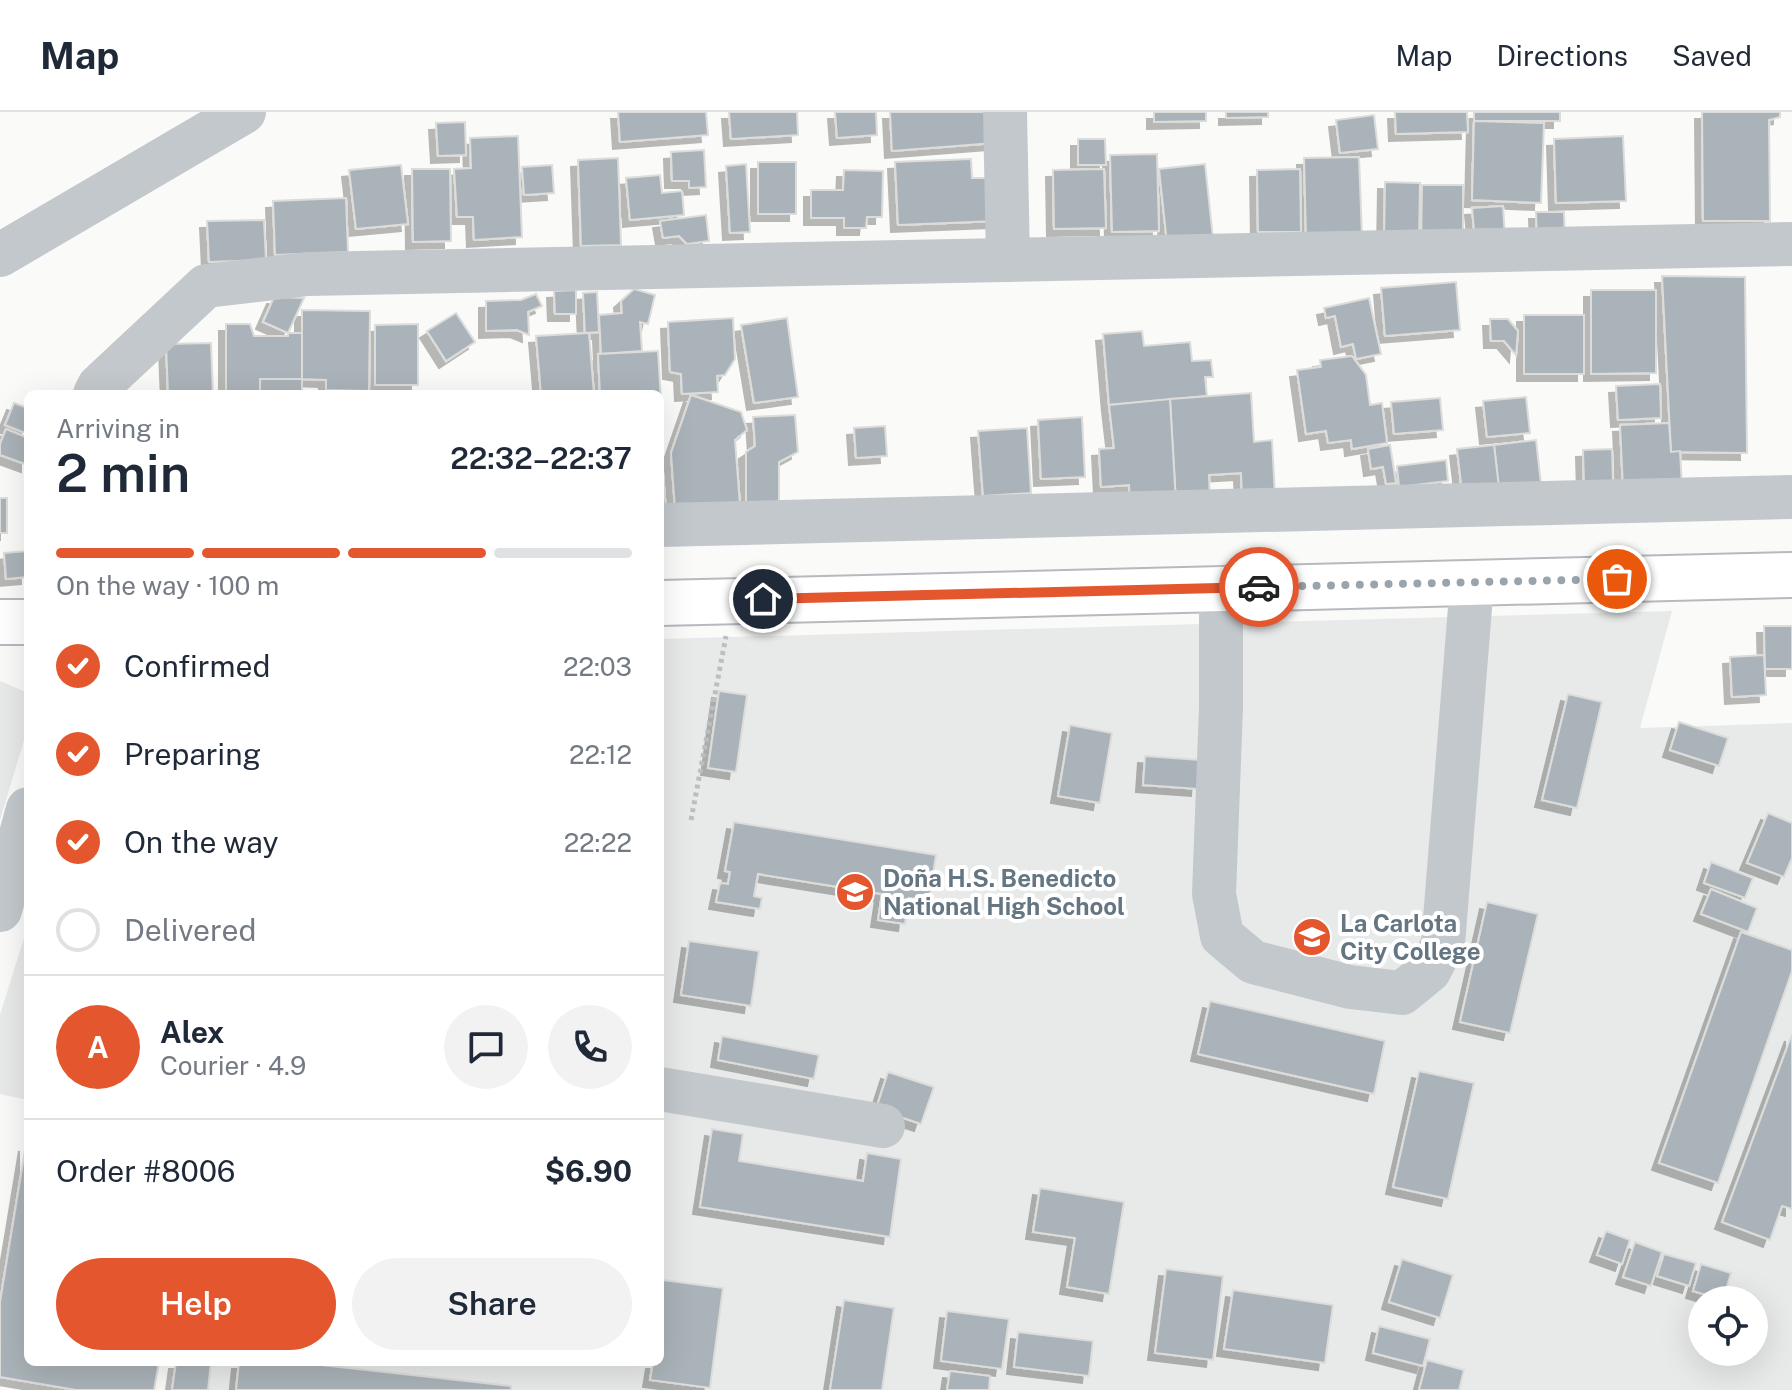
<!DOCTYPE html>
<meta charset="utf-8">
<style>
:root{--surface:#fff;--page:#f2f2f3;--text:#1f2937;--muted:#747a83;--line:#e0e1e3;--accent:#e4572e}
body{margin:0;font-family:"Public Sans",sans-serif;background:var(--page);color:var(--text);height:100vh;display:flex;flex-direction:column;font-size:30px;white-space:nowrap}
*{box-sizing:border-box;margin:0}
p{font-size:26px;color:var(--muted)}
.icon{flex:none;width:44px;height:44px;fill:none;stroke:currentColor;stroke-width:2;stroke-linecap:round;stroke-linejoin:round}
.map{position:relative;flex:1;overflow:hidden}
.drawer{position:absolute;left:24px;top:278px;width:640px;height:976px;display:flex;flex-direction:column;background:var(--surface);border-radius:12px;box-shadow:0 8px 32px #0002}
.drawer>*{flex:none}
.controls{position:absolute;left:1688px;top:1174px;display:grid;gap:16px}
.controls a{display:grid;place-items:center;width:80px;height:80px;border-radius:50%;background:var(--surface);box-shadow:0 8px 32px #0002;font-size:40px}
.pin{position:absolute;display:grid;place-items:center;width:68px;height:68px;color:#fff;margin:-34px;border:4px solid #fff;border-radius:50%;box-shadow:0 2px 8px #0007}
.courier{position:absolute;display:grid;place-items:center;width:80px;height:80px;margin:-40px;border:6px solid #e4572e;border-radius:50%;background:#fff;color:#222;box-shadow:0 2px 10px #0007}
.headline em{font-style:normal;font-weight:600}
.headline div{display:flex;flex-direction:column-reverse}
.headline{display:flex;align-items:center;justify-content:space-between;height:136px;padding:0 32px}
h1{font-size:52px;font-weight:600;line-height:60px}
.bar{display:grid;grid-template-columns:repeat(4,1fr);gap:12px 8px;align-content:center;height:96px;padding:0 32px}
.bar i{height:10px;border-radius:6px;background:var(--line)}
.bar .selected{background:var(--accent)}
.bar p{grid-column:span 4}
.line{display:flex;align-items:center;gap:20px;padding:0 32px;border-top:2px solid var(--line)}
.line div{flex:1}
.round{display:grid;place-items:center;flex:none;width:84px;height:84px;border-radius:42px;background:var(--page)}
ol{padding:0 32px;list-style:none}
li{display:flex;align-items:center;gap:24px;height:88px}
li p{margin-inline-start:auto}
li .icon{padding:8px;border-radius:50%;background:var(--accent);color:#fff;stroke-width:4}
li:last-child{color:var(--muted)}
li i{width:44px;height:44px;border:4px solid var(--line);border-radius:50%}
.action{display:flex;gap:16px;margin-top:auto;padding:16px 32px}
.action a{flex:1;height:92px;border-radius:48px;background:var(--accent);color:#fff;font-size:32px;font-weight:600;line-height:92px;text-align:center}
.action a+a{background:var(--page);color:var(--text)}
header{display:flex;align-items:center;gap:48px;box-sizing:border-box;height:112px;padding:0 40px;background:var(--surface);border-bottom:2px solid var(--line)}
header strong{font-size:38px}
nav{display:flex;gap:44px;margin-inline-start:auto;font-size:28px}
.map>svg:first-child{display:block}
</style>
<header>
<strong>Map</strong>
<nav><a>Map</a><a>Directions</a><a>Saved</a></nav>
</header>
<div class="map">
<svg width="1792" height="1278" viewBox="0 0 1792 1278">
<defs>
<filter id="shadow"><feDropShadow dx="-7" dy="7" stdDeviation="0" flood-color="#0004"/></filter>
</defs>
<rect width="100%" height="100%" fill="#fafaf8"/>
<!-- built -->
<g fill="#e8e9e9" fill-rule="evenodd">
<path d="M1672 499 1640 616 1792 611V1278H195L200 1250H660V527ZM1702 1188H1754V1240H1702Z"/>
<path d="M0 569 28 581V615L0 708Z"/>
<path d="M28 813V988L0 982V903Z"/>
</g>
<!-- building -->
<g fill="#aab3b9" stroke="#dcdcda" stroke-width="2" filter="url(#shadow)">
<path d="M618 0H706L708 23 620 30Z"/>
<path d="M729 0H797L798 23 731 27Z"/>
<path d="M835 0H876L877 23 837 26Z"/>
<path d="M890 0H992L994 31 892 39Z"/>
<path d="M1154 0H1206V9L1154 10Z"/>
<path d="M1226 0H1268V5L1226 6Z"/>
<path d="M1395 0H1467L1468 20 1396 22Z"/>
<rect x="1474" y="0" width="86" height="9"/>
<path d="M1702 0H1780V5L1769 8 1770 109H1703Z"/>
<path d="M1374 3 1378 37 1340 41 1336 8Z"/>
<path d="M1474 9 1544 11 1541 91 1472 88Z"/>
<path d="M465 10 466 43 438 44 436 11Z"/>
<path d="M518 24 522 125 474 128 473 105H457L454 57 471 56 470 26Z"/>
<path d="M1623 24 1626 89 1556 91 1554 27Z"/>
<path d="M1078 27H1105L1106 53H1078Z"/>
<path d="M704 38 706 75 689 76V69H672L671 40Z"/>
<path d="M1157 42 1159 119 1112 120 1110 43Z"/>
<path d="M1359 45 1362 124 1306 125 1304 46Z"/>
<path d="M618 46 621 133 581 134 578 48Z"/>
<path d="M971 47 972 66H995L997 109 898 113 895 50Z"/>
<rect x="758" y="50" width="38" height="52"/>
<path d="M746 52 750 120 730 121 726 54Z"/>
<path d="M1205 52 1213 126 1167 131 1159 57Z"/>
<path d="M401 53 408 112 356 117 349 58Z"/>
<path d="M552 53 554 81 524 83 522 55Z"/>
<path d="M412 57H450L451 129 413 130Z"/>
<path d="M1104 57 1106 116 1054 117 1053 58Z"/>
<path d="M1300 57 1301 120H1258L1257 58Z"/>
<path d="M844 58 883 59 882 105H867L866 116H844V106H811V78H843Z"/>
<path d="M660 63 662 81 682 79 684 103 630 108 626 66Z"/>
<path d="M1385 70 1420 71 1419 131 1384 130Z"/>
<path d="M1422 73H1463V123L1421 134Z"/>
<path d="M346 86 348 140 275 143 273 89Z"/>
<path d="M1503 94 1505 126 1475 128 1472 96Z"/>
<path d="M1536 100H1564L1565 127 1537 126Z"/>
<path d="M706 103 709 129 687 132 679 124 663 126 660 109Z"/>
<path d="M264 108 266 148 209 150 207 109Z"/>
<path d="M1662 164 1745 165 1747 341 1671 340Z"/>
<path d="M1456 170 1460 218 1385 224 1381 176Z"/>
<path d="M634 177 655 183 648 212 640 210 642 239 601 242 599 203 622 201 621 189Z"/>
<path d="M576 178V202H555L554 179Z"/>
<path d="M1591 178H1656V261L1591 262Z"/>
<path d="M597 180 599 220 585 221 583 181Z"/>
<path d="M536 182 542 194 528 200 529 223 517 218 486 219V189L521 188Z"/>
<path d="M274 185 304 186 288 221 263 210Z"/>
<path d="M1369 186 1381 242 1356 247 1353 232 1341 235 1335 204 1326 206 1324 196Z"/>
<path d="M302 198 370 199 369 279 326 278V268L302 267Z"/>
<path d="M456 201 475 230 446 249 427 219Z"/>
<rect x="1524" y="203" width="60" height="59"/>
<path d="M733 206 735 247 725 263 717 264 718 280 682 282 681 262 670 260 668 210Z"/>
<path d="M787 206 798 285 754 291 741 213Z"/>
<path d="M1490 207H1508L1518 219 1516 243 1504 229H1491Z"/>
<path d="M226 212H250L254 224H288V221H302V267H260V282H226Z"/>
<path d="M418 212V273H375V213Z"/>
<path d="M1142 219 1144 234 1190 230 1192 249 1211 248 1213 265H1205L1207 284 1109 293 1103 222Z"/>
<path d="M589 221 594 282H541L536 224Z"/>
<path d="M211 231 213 282H168L166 232Z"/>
<path d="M658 239 661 287 660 282H600L598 242Z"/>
<path d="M1352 244 1366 263 1370 293 1382 291 1387 331 1352 337 1351 328 1328 331 1326 319 1306 322 1297 258 1321 255 1320 248Z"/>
<rect x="260" y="267" width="42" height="15"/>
<path d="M1660 272 1661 306 1618 308 1616 274Z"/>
<path d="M1251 281 1254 330 1272 328 1275 384 1242 385 1241 361 1209 363 1210 389 1176 391 1170 287Z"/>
<path d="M691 283 741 300 747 318 735 328 740 393 675 397 671 341Z"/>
<path d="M1526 285 1530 321 1487 325 1483 289Z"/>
<path d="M1440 286 1443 318 1394 322 1391 290Z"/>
<path d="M1170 287 1176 391H1130L1129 373 1101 375 1099 337 1114 336 1109 293Z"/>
<path d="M14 291 28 296V322L5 313Z"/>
<path d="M795 303 798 340 779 350V395H746V340L755 334 753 305Z"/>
<path d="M1082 305 1085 365 1041 367 1038 308Z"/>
<path d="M1669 311 1671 340 1680 339 1682 375 1623 377 1620 313Z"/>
<path d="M885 314 887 344 856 346 854 316Z"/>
<path d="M1027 316 1031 381 983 384 978 319Z"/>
<path d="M6 317 28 326V353L0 343V332Z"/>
<path d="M660 322 666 399H660Z"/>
<path d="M1536 328 1541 372 1499 376 1494 333Z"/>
<path d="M1390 333 1396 371 1386 372 1383 355 1371 357 1368 337Z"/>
<path d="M1494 333 1499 376 1462 380 1457 337Z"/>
<path d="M1612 337 1613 371 1584 372 1583 338Z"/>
<path d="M1446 348 1448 369 1399 375 1397 354Z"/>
<rect x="0" y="386" width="7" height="35"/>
<path d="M28 439V465L6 467 4 441Z"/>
<path d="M1764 514H1792V557H1765Z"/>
<path d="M1764 543 1766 583 1732 585 1730 545Z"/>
<path d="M719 579 747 583 736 660 708 656Z"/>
<path d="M1568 582 1602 590 1577 696 1542 688Z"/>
<path d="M1679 610 1728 626 1719 654 1670 638Z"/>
<path d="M1070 613 1112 621 1100 691 1058 684Z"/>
<path d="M1145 644 1200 648 1198 677 1143 673Z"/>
<path d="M1768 701 1792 711V746L1784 765 1747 751Z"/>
<path d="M734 710 936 743 929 789 909 786 905 812 878 808 882 782 758 762 754 784 762 786 760 797 716 790 720 771 728 772 730 760 725 759Z"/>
<path d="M1711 750 1753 766 1745 786 1704 771Z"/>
<path d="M1711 777 1757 796 1748 820 1701 802Z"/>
<path d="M1487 790 1538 802 1510 921 1460 910Z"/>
<path d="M1741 820 1792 838V859L1718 1071 1659 1051Z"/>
<path d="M689 829 759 839 751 894 681 883Z"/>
<path d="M1210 889 1385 929 1374 982 1198 942Z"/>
<path d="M1792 922V1097L1782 1094 1770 1128 1722 1110Z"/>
<path d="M722 924 819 943 814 967 718 948Z"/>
<path d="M1419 959 1474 971 1448 1087 1393 1075Z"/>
<path d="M888 960 934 975 921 1012 876 997Z"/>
<path d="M712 1017 743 1022 739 1049 863 1069 867 1041 901 1047 890 1125 700 1095Z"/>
<path d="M26 1032 28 1250H159L154 1278H76L0 1265V1190Z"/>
<path d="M1040 1076 1124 1090 1109 1182 1067 1175 1075 1126 1033 1120Z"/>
<path d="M1606 1119 1630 1128 1622 1152 1597 1143Z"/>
<path d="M1635 1130 1662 1140 1651 1174 1623 1165Z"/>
<path d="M1664 1142 1696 1151 1689 1174 1657 1164Z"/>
<path d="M1402 1147 1453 1163 1440 1206 1389 1190Z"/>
<path d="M1701 1152 1731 1161 1723 1188 1693 1179Z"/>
<path d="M1166 1157 1223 1164 1213 1248 1155 1241Z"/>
<path d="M663 1168 723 1176 710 1276 650 1268 653 1250H660V1193Z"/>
<path d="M1233 1178 1333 1193 1325 1251 1224 1237Z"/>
<path d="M844 1188 894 1196 882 1278H830Z"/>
<path d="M947 1199 1009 1207 1002 1257 941 1249Z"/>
<path d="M1379 1214 1430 1227 1423 1254 1373 1241Z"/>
<path d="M1018 1220 1093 1229 1089 1264 1014 1255Z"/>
<path d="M1427 1248 1464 1258 1459 1278H1419Z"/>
<path d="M176 1250H211L208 1278H172Z"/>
<path d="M239 1250H294L511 1274V1278H236Z"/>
<path d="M950 1259 990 1264 989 1278H947Z"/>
</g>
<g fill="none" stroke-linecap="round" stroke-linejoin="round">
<!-- major casing -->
<g stroke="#b5babe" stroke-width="48">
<g id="major">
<path d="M660 491 1792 463"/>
<path d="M0 510H28"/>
</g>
</g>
<!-- path -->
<path stroke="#bbbfc2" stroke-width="5" stroke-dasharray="4 4" stroke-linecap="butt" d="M691 708 726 524"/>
<!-- minor -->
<g stroke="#c3c8cc" stroke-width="44">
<path d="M1005 0 1008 148"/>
<path d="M0 143 244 0"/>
<path d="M95 282 99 274 206 174 308 162 1792 132"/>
<path d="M660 413 1792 385"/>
<path d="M1221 476V595L1214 782 1222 824 1253 850 1350 875 1402 881 1429 859 1443 832 1472 471"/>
<path d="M0 798 28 697"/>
<path d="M660 977 883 1014"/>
</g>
<!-- major -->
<use href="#major" stroke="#fff" stroke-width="44"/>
</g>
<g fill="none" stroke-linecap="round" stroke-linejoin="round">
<!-- done -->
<path stroke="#99a4ac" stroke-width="8" stroke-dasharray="0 14.4" d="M1259 475 1617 467"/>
<!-- route -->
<path stroke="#e4572e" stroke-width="10" d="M763 487 1259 475"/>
</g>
<!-- icons -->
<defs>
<g id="school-disc" transform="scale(2)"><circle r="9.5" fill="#e4572e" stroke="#fff"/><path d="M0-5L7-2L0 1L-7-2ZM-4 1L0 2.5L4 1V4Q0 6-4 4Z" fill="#fff"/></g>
<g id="university-disc" transform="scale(2)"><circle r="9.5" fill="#e4572e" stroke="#fff"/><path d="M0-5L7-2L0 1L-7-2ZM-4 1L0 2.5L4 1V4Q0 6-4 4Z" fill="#fff"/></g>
</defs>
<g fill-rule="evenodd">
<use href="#school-disc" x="855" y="780"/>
<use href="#university-disc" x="1312" y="825"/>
</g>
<g text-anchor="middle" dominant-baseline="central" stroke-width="8" stroke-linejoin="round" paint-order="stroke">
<!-- poi labels -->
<g font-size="24" font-weight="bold" fill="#657683" stroke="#fff" text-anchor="start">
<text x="883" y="766">Doña H.S. Benedicto<tspan x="883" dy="28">National High School</tspan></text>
<text x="1340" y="811">La Carlota<tspan x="1340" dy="28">City College</tspan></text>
</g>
</g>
</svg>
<div class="controls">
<a><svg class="icon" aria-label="locate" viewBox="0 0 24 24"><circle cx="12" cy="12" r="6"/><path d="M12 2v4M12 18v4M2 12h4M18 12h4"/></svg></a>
</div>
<div class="pin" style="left:1617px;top:467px;background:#ea580c"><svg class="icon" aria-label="bag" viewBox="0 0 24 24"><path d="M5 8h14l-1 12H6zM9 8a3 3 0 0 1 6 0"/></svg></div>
<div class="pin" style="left:763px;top:487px;background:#1f2937"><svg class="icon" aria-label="home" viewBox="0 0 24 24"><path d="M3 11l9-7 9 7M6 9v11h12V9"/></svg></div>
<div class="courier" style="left:1259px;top:475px"><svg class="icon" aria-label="car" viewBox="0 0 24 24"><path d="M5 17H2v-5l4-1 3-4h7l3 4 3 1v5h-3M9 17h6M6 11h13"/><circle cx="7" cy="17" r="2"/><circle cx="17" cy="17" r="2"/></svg></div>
<section class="drawer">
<div class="headline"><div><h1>2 min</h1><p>Arriving in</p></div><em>22:32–22:37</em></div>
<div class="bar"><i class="selected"></i><i class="selected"></i><i class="selected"></i><i></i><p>On the way · 100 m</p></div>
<ol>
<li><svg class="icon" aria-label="check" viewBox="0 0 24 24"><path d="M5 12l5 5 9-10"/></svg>Confirmed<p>22:03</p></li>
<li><svg class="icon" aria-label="check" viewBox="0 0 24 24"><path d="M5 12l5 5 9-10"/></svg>Preparing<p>22:12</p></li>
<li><svg class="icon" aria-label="check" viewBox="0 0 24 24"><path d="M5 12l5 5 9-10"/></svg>On the way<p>22:22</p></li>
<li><i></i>Delivered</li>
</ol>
<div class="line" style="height:144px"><b class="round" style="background:var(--accent);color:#fff">A</b><div><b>Alex</b><p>Courier · 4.9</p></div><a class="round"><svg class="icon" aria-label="chat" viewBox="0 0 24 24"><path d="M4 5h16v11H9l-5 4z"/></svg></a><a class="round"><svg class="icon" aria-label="phone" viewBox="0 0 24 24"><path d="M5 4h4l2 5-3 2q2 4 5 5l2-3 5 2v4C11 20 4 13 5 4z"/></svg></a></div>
<div class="line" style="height:104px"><div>Order #8006</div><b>$6.90</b></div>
<div class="action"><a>Help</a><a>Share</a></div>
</section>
</div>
